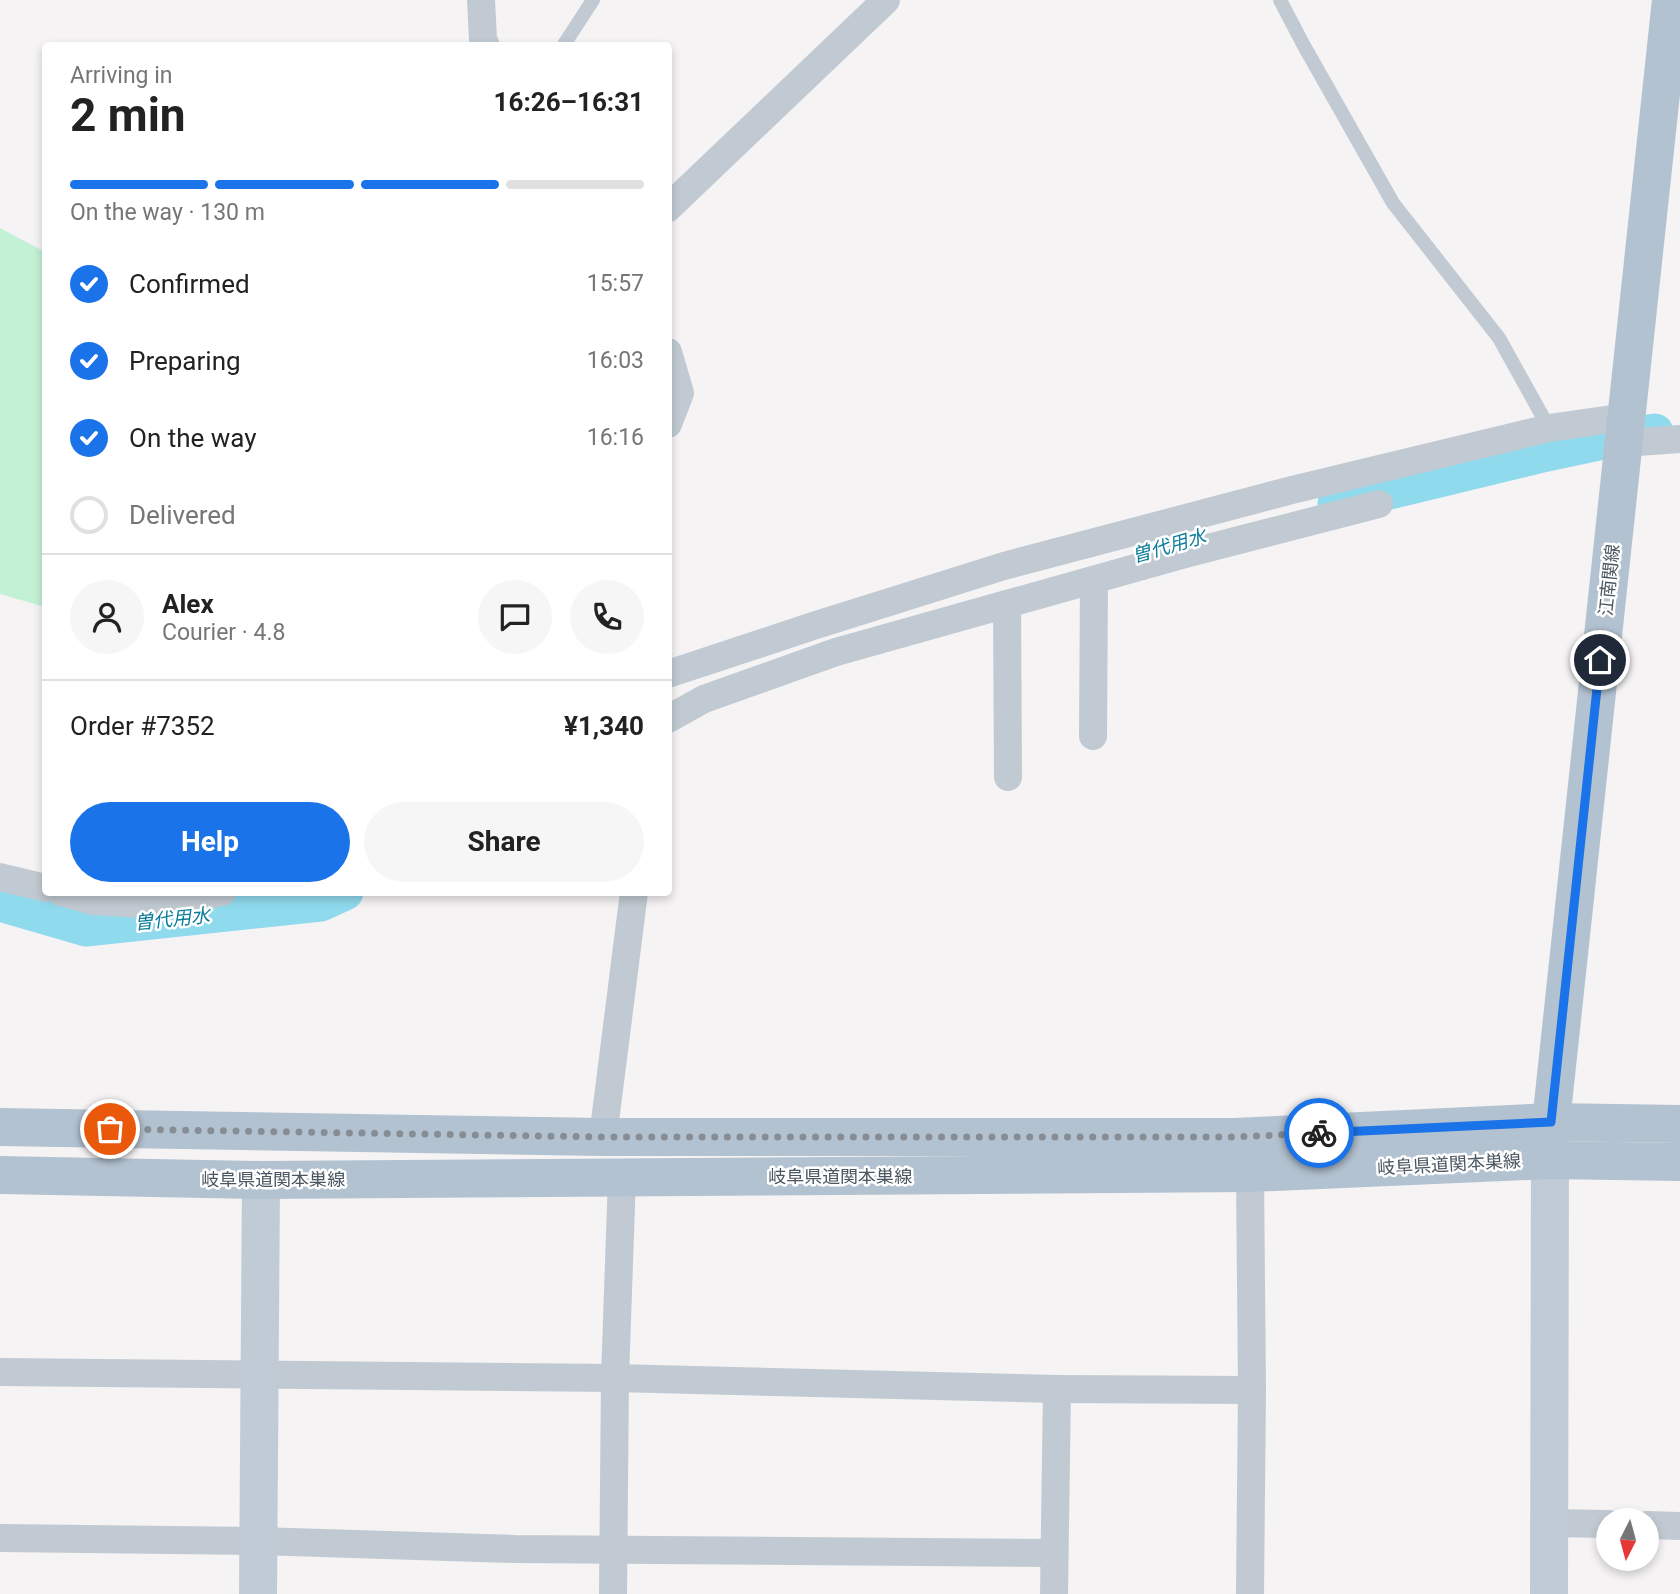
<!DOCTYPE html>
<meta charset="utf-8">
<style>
:root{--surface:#fff;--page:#f6f6f6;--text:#222;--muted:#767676;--line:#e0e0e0;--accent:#1a73e8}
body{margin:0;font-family:Roboto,"Noto Sans JP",sans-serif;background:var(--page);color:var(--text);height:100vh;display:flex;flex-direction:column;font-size:26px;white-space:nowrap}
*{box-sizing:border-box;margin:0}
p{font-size:23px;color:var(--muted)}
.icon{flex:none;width:38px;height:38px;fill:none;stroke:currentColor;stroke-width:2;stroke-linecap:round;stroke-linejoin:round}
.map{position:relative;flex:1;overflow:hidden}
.panel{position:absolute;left:42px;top:42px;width:630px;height:854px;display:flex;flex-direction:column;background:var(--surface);border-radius:7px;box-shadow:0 4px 10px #0003}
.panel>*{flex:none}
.needle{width:46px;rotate:186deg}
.tools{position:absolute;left:1596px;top:1508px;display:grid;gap:14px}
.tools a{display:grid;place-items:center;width:63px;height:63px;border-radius:50%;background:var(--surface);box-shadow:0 4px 10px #0003;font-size:35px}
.pin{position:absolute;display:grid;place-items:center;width:60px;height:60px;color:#fff;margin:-30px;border:4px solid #fff;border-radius:50%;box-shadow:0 2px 7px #0007}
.courier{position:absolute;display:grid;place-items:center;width:70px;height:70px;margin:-35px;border:5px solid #1a73e8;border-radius:50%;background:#fff;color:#222;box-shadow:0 2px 9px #0007}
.summary em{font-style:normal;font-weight:700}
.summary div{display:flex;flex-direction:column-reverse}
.summary{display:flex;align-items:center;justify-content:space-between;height:119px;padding:0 28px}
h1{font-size:46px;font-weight:700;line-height:52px}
.bar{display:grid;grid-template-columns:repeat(4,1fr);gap:10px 7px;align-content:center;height:84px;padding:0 28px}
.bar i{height:9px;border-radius:5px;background:var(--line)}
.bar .current{background:var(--accent)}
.bar p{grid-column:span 4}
.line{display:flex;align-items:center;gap:18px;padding:0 28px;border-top:2px solid var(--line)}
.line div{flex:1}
.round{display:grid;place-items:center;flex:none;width:74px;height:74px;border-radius:37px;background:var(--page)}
ol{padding:0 28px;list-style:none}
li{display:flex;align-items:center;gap:21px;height:77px}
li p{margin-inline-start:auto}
li .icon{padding:7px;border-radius:50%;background:var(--accent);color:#fff;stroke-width:4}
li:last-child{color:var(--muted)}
li i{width:38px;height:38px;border:4px solid var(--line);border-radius:50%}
.button{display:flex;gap:14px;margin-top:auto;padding:14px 28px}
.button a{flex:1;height:80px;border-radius:42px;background:var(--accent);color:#fff;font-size:28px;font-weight:700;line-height:80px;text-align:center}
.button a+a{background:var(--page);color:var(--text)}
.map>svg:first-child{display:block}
</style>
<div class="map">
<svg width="1680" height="1594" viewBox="0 0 1680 1594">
<rect width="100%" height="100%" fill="#f5f3f3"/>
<!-- green -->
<path fill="#c3f1d5" d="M0 228 45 252V607L0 594Z"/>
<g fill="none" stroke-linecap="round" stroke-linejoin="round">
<!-- canal -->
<g stroke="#90daee" stroke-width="37">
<path d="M1336 504 1538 455 1632 435 1655 432"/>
<path d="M0 903 86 928 321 903 345 892"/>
</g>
<!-- lane -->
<g stroke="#c1cad2" stroke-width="14">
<path d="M1280 0 1303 44 1393 203 1499 338 1549 428"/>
<path d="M563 46 593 0"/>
</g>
<!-- street -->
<g stroke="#c1cad2" stroke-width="28">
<path d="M481 0 483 39 486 46"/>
<path d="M668 208 886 0"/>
<path d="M668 352 680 393 668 424"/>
<path d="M1624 443 1680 439"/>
<path d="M1007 604 1008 777"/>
<path d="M668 674 813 626 1004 566 1292 490 1549 428 1626 417"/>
<path d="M668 719 704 699 836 652 1185 554 1379 504"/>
<path d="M1093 736 1094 580"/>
<path d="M0 877 46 888"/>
<path d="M61 892 93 901 158 905 222 892"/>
<path d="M603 1137 634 892"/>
<path d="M0 1372 615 1378 1057 1389 1252 1390"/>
<path d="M1548 1523 1608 1524"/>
<path d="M1647 1525 1680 1526"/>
<path d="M0 1538 258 1541 514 1549 1054 1553"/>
<path d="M613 1594 615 1378 622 1177"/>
<path d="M1054 1594 1057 1389"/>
<path d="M1250 1594 1252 1390 1250 1173"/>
</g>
<!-- secondary -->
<g stroke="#c1cbd6" stroke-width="38">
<path d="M258 1594 261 1180"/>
<path d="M1549 1594 1550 1160"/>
</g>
<!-- primary -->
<g stroke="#b3c2d1" stroke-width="38">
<path d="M0 1127 603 1137H1235L1551 1122 1680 1124"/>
<path d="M1550 1147 1551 1122 1671 0"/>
<path d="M0 1175 261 1180 1250 1173 1550 1160 1680 1162"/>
</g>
</g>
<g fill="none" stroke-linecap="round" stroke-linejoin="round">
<!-- done -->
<path stroke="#868d94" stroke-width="7" stroke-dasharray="0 12.6" d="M110 1129 603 1137H1235L1319 1133"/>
<!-- route -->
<path stroke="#1a73e8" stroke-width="9" d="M1319 1133 1551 1122 1600 660"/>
</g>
<g text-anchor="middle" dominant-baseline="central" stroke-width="5" stroke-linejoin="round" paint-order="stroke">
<!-- street labels -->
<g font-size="18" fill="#4a5661" stroke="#fff">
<text transform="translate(1609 580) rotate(-84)">江南関線</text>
<text transform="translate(1449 1164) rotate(-3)">岐阜県道関本巣線</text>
<text x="840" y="1176">岐阜県道関本巣線</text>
<text x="273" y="1179">岐阜県道関本巣線</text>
</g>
<!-- water labels -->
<g font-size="19" font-style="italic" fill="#0c7c9b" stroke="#fff">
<text transform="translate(1169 546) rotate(-16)">曽代用水</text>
<text transform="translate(172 919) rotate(-6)">曽代用水</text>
</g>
</g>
</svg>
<div class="tools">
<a><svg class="needle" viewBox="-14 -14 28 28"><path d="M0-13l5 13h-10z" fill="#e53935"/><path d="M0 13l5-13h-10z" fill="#767676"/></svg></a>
</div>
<div class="pin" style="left:110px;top:1129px;background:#ea580c"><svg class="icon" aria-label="bag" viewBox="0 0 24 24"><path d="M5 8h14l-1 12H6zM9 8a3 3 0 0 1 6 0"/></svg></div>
<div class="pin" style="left:1600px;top:660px;background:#1f2937"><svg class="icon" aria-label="home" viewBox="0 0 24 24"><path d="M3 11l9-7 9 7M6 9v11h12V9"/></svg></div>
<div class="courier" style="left:1319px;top:1133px"><svg class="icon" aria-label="bike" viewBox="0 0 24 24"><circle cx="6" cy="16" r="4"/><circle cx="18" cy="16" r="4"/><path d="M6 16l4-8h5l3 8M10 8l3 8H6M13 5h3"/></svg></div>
<section class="panel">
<div class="summary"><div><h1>2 min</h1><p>Arriving in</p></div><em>16:26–16:31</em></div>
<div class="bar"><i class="current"></i><i class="current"></i><i class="current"></i><i></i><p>On the way · 130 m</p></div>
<ol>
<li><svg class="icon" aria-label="check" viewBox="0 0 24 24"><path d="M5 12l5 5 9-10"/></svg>Confirmed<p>15:57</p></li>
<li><svg class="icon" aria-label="check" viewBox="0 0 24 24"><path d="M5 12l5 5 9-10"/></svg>Preparing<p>16:03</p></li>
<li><svg class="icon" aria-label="check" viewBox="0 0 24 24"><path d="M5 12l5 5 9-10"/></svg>On the way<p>16:16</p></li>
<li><i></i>Delivered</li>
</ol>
<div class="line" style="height:126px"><a class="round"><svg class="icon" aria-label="person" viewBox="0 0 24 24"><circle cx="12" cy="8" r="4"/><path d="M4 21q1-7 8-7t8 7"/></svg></a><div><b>Alex</b><p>Courier · 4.8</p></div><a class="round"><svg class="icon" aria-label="chat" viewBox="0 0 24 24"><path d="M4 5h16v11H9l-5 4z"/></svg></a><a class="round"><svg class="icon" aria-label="phone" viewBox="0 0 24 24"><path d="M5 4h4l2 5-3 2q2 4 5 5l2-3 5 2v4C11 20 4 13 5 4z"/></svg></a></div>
<div class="line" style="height:91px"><div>Order #7352</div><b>¥1,340</b></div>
<div class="button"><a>Help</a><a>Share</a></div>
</section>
</div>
